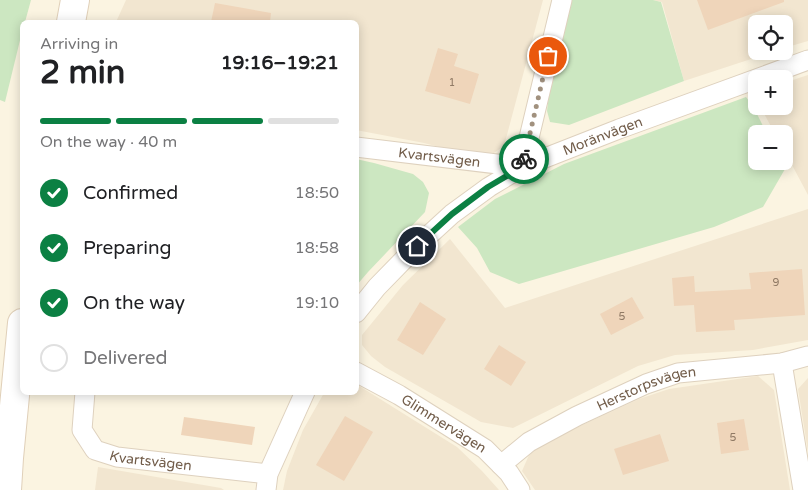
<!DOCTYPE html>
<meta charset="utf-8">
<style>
:root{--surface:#fff;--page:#f2f2f2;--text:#202124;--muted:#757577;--line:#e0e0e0;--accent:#0b8043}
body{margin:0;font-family:"Varela Round",sans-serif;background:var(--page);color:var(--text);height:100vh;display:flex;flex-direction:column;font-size:19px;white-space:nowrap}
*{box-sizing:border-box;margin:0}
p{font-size:16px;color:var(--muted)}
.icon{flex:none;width:28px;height:28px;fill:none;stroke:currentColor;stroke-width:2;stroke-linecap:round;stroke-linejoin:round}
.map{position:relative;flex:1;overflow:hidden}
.details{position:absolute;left:20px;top:20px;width:339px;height:375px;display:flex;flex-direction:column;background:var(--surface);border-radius:8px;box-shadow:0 2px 12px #0003}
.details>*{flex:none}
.fabs{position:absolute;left:748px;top:15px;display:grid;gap:10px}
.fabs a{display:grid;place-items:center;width:45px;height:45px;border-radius:8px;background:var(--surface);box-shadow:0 2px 12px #0003;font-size:25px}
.pin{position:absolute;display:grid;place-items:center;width:42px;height:42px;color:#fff;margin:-21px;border:2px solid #fff;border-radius:50%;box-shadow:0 1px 5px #0007}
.courier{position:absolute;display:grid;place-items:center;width:50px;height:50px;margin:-25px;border:4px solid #0b8043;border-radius:50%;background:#fff;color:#222;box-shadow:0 1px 6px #0007}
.head em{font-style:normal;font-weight:700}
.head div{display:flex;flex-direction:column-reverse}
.head{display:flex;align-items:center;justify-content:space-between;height:85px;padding:0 20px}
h1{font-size:32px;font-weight:700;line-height:38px}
.bar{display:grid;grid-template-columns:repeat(4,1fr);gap:8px 5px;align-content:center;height:60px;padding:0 20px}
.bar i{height:6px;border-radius:4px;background:var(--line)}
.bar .active{background:var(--accent)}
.bar p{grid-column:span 4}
ol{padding:0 20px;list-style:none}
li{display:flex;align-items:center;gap:15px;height:55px}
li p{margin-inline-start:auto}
li .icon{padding:5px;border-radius:50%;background:var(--accent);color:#fff;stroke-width:4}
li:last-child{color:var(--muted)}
li i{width:28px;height:28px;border:2px solid var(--line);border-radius:50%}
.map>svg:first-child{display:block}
</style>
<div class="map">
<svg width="808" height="490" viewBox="0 0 808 490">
<rect width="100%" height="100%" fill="#fbf4e1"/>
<!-- residential -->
<g fill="#f2e6d0">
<path d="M126 0H543L504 146 485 159 424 143 356 130V22H116Z"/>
<path d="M653 0H808V41L784 48V24H756V51H775L684 81 662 2Z"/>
<path d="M808 75V195L784 150V134H775L760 106H784V83Z"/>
<path d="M808 209V340L753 350 675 355 638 366 513 428 481 422 385 367 371 356 362 345V335L403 285 450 239 505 308Z"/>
<path d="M758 376 774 390 790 490H535L522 471 532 448 639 399 669 389Z"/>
<path d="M808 378V452L798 389Z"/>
<path d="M356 384 457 447 482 471 499 490H283L287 471 303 430 324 393 356 392Z"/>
<path d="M98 467 221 488 224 490H95Z"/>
</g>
<!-- green -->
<g fill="#cce7c1">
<path d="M0 0H31L25 22H22V32L5 102 0 100Z"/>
<path d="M570 0H653L661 2 684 81 569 125 550 122 547 111 550 84Z"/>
<path d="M746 97 753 106 767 134H756V161H781L785 169 763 207 714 227 519 284 490 272 477 248 458 227 495 199 564 164Z"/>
<path d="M356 159 374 163 413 174 423 182 429 193 425 212 368 272 356 286Z"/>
</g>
<!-- building -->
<g fill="#efd5ba">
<path d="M697 0H784V2L708 30Z"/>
<path d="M215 3 271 13 270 22H211Z"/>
<path d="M438 48 458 54 454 66 479 74 470 104 425 91Z"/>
<path d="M802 269 805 315 734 320 735 330 696 332 694 305 674 306 672 278 694 276 695 292 751 289 749 273Z"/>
<path d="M632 297 644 318 611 335 600 314Z"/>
<path d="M420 302 446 319 423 355 397 340Z"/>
<path d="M499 345 526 362 511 386 484 369Z"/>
<path d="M345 416 373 432 344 481 316 465Z"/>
<path d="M184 417 255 427 252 445 181 435Z"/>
<path d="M744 419 749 450 721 454 717 423Z"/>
<path d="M660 434 669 461 623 475 614 449Z"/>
</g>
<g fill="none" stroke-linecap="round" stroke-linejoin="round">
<!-- street casing -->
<g stroke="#ded1be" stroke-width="21">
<g id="street">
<path id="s1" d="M356 147 522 167 562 0"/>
<path id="s2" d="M356 313 377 287 417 246 452 214 489 187 522 167 619 129 808 60"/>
<path d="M782 363 803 490"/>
<path id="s3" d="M356 372 399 395 485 449 509 473 520 490"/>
<path id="s4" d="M85 392 82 430 95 450 117 457 268 474"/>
<path id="s5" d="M501 465 529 442 577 416 646 384 678 373 782 363 808 356"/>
<path d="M266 490 268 474 305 392"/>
</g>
</g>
<!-- secondary casing -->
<g stroke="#e0d0b9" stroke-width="30">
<g id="secondary">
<path d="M71 22 75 0"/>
<path d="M7 490 9 458 22 323"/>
</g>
</g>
<!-- street -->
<use href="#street" stroke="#fff" stroke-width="19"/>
<!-- secondary -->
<use href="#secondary" stroke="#fff" stroke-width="28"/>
</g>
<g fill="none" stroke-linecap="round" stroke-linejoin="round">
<!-- done -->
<path stroke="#a1917e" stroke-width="5" stroke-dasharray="0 9" d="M524 159 548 56"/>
<!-- route -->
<path stroke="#0b8043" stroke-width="6" d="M417 246 452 214 488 187 522 167 524 159"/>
</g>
<g text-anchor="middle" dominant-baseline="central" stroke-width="4" stroke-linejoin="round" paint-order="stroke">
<!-- number labels -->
<g font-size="11" fill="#907a65">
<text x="452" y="82">1</text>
<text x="776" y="282">9</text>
<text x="622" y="316">5</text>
<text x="733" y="437">5</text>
</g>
<!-- street labels -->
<g font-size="14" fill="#715c49" stroke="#fef8e7">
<text stroke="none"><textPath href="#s2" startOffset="309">Moränvägen</textPath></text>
<text stroke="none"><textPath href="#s1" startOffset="84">Kvartsvägen</textPath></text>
<text stroke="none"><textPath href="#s5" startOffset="166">Herstorpsvägen</textPath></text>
<text stroke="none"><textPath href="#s3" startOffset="102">Glimmervägen</textPath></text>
<text stroke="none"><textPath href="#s4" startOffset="119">Kvartsvägen</textPath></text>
</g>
</g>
</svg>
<div class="fabs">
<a><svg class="icon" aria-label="locate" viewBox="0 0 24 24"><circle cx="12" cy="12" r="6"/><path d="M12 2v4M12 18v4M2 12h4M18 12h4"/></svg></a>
<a>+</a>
<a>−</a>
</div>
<div class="pin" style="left:548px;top:56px;background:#ea580c"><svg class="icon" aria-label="bag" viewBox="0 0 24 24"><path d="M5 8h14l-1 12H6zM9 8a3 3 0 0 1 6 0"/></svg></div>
<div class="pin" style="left:417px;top:246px;background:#1f2937"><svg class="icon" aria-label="home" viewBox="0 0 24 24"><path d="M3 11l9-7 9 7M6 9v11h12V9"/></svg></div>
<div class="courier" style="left:524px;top:159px"><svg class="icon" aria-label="bike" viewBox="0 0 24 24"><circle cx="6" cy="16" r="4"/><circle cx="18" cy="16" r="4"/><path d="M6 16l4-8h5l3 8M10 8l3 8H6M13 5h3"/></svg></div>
<section class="details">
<div class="head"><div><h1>2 min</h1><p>Arriving in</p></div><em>19:16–19:21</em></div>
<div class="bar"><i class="active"></i><i class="active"></i><i class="active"></i><i></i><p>On the way · 40 m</p></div>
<ol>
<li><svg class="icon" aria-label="check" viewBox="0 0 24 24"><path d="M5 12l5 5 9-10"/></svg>Confirmed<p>18:50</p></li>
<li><svg class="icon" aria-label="check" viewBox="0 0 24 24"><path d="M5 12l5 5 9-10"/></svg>Preparing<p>18:58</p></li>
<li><svg class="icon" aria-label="check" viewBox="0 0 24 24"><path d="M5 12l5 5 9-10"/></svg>On the way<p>19:10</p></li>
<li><i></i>Delivered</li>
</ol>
</section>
</div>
